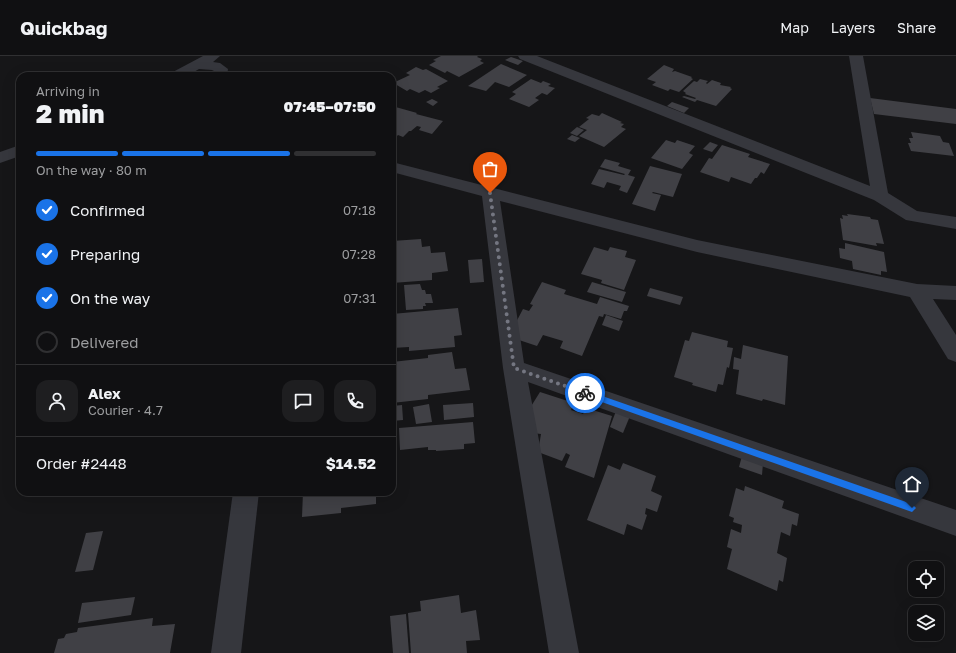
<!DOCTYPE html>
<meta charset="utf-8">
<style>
:root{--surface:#101012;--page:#1e1e20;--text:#f1f3f6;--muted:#9c9d9f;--line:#303032;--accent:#1a73e8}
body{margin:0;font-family:"Golos Text",sans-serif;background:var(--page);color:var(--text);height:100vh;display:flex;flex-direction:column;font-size:15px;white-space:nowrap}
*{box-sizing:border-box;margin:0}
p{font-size:13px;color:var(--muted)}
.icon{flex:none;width:22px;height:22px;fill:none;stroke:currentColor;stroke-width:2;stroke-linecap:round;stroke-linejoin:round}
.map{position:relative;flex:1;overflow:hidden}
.panel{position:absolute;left:16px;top:16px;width:380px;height:424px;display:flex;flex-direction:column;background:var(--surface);border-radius:12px;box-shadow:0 4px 16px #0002,0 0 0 1px var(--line)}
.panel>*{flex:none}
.fabs{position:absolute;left:908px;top:505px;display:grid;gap:8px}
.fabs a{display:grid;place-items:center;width:36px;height:36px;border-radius:8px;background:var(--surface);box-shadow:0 4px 16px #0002,0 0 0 1px var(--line);font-size:20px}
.pin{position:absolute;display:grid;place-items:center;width:34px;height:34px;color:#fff;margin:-41px -17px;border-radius:50% 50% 50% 0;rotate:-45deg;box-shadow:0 0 4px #0007}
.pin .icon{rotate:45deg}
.courier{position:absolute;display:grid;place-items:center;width:40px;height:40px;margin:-20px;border:3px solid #1a73e8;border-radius:50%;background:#fff;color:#222;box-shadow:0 1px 5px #0007}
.overview em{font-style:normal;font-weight:800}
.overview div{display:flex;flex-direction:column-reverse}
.overview{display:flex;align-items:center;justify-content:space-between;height:68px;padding:0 20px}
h1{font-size:26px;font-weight:800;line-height:30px}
.bar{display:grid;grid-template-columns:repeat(4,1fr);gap:6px 4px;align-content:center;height:48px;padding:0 20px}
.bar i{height:5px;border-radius:3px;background:var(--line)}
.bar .on{background:var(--accent)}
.bar p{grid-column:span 4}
.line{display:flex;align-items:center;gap:10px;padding:0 20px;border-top:1px solid var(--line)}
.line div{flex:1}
.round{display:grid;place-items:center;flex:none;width:42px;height:42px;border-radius:12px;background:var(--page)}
ol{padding:0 20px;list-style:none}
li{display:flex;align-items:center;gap:12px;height:44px}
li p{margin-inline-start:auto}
li .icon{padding:4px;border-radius:50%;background:var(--accent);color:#fff;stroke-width:4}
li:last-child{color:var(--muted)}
li i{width:22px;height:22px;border:2px solid var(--line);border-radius:50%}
header{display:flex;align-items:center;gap:24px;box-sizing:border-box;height:56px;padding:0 20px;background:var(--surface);border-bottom:1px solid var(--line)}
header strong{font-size:19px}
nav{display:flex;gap:22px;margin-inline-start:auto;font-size:14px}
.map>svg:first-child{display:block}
</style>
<header>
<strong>Quickbag</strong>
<nav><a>Map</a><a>Layers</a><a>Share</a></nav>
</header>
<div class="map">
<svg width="956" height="597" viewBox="0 0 956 597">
<rect width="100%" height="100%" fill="#161618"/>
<!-- building -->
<g fill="#404045">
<path d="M441 0H478L477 1 482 3 480 5 484 7 459 21 447 15 445 17 429 9 436 5 433 4Z"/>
<path d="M511 1 523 5 518 9 505 4Z"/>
<path d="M501 8 527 19 509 31 495 26 486 35 468 30Z"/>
<path d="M664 9 674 13 672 16 675 15 692 21 691 22 693 23 679 36 670 33 668 35 652 29 656 26 647 23Z"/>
<path d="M416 11 423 14 426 13 448 25 437 31 440 32 431 37 425 34 419 37 410 33 407 35 395 28 397 27 395 26 410 19 406 17Z"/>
<path d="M531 23 541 27 543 25 551 28 548 30 555 32 547 39 542 37 535 42 539 44 529 51 509 43 516 38 512 36Z"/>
<path d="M700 23 708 25 706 27 707 28 712 24 721 27 720 29 731 31 730 32 732 33 716 50 697 44 695 46 682 41 684 40 695 43 696 42 685 38 686 37 683 35 694 25 697 26Z"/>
<path d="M870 42 956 53V68L874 58Z"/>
<path d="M432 43 438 46 433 50 426 46Z"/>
<path d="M672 46 689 52 684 57 667 50Z"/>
<path d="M392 50 417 57 416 58 443 65 432 78 419 74 421 71 417 70 411 75H409L403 81 398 79 394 83 392 82Z"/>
<path d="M602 57 622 66 620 67 624 68 621 71 626 73 604 91 579 80 587 74 579 71 589 63 586 62 592 58 599 60Z"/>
<path d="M577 71 584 74 577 80 570 77Z"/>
<path d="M911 76 940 80 943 86 949 87 954 100 911 95 908 87H911L909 82H913Z"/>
<path d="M572 79 580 82 575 86 567 83Z"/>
<path d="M666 84 675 87 677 84 695 90 689 97 693 99 682 113 651 102Z"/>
<path d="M710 86 718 89 712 96 703 93Z"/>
<path d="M722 89 750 98 748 101 770 108 764 118 761 116 757 122H755L751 128 731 121 729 126 700 116 709 102 712 103Z"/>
<path d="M605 103 620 107 618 110 631 114 628 119 635 121 627 137 619 134 621 130 607 126 604 132 591 128 599 113 624 119 625 118 600 111Z"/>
<path d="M650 110 682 118 673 141 653 136 652 137 661 139 655 155 632 148Z"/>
<path d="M847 158 870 161 871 163 878 164 884 188 876 187 877 190 843 184 840 162 843 163 842 159 848 160Z"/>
<path d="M421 183 422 191 430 190 431 197 445 196 448 215 432 217V224L392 227V185Z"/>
<path d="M845 187 884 196 887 216 881 215V219L853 213 852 205 840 202 839 192 845 193Z"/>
<path d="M594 191 608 195 610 191 627 195 625 201 636 204 624 234 601 227 602 224 581 218Z"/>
<path d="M482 203 484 226 470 227 468 204Z"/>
<path d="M542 226 566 234 564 238 597 248 600 241 629 250 627 255H624L621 263 604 258 603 261 599 260 582 300 560 292 563 285 543 279 537 290 513 282V272L523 253 529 255 533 249 530 248Z"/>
<path d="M592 226 626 236 622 246 587 236Z"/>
<path d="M420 228 422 234H425L426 238H431L433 247H425L426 250H423V253L406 254 404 229Z"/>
<path d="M650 232 683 241 680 249 647 240Z"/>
<path d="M458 252 462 279 454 280 455 291 409 295V291L392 292V258Z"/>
<path d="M606 259 623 265 619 275 602 269Z"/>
<path d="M692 276 728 285 727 291 733 292 729 312 727 311 723 329 718 328 716 336 692 329 693 327 674 321 685 284 689 285Z"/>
<path d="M743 289 788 300 785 349 763 343 762 345 736 338 739 314 733 313 734 301 741 303Z"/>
<path d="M452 296 455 313 466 312 470 334 428 339V343L392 347V306L428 302V299Z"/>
<path d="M540 336 574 347 571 354 583 358 586 352 612 360 594 422 565 411 570 399 566 397 562 405 538 396 541 378 533 377 530 352Z"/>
<path d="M473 347 474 361 444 364 443 349Z"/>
<path d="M429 348 432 366 416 368 413 351Z"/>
<path d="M402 349 403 364 392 365V350Z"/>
<path d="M616 355 630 360 623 377 610 371Z"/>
<path d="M473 366 475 387 464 388V393L436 395V394H428V391L400 394 399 372Z"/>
<path d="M742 400 763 407 762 419 739 411Z"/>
<path d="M623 407 656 420 651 435 662 440 657 456 646 452 645 458 647 459 642 474 627 468 624 479 587 464 608 409 620 414Z"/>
<path d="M745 430 784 445 782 452 799 458 797 470 792 468 790 480 781 476 777 497 787 502 783 526 779 524 777 535 727 513 732 493 727 491 731 473 741 477 742 469 733 466 734 462 729 460 736 432 744 435Z"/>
<path d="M303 436H376V448L341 452V457L302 461Z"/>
<path d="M103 475 93 514 75 516 86 477Z"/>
<path d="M459 539 461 557 476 554 480 584 466 585 467 597H411L408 557 421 555 420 545Z"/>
<path d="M135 541 131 559 78 567 82 547Z"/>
<path d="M406 558 409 597H393L390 560Z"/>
<path d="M153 562 152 570 175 568 170 597H54L58 583 64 582 66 578 77 576 78 572Z"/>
</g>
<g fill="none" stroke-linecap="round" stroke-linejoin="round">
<!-- minor -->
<g fill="#36373d" fill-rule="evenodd">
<path d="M203 0H220L213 6 220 7 228 13 227 20H213L214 15 212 14 199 13 187 20H169L171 17Z"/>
<path d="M518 0H537L870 130 849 0H863L888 137 917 155 956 161V173L906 164 874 144 520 3Z"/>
<path d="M20 89V100L0 107V96Z"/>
<path d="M392 106 697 184 917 228 956 230V244L933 243 956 279V306L948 303 910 241 697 196 500 145 524 307 956 454V480L528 326 579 597H549L503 312 482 140 392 116Z"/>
<path d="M233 436H259L241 597H211Z"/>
</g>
</g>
<!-- route -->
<path fill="#1a73e8" d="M585 334 912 448 916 452 912 456 582 339V335Z"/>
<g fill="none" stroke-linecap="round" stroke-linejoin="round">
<!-- done -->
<path stroke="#747681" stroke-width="4" stroke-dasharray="0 7.2" d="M490 137 514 312 585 337"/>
</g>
</svg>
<div class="fabs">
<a><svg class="icon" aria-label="locate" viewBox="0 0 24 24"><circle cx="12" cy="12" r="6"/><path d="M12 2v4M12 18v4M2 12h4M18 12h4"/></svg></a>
<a><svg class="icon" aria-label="layers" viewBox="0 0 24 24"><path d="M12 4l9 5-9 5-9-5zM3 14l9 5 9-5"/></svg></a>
</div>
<div class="pin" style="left:490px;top:137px;background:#ea580c"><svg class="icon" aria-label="bag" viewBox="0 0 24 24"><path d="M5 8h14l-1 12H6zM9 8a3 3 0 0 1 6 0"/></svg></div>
<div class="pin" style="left:912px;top:452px;background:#1f2937"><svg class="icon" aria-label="home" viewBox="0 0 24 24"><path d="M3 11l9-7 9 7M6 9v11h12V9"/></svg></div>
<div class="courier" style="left:585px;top:337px"><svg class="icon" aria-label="bike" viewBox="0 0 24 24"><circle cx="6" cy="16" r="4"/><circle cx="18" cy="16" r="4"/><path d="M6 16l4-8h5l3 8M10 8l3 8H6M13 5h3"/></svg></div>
<section class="panel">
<div class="overview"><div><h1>2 min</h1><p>Arriving in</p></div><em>07:45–07:50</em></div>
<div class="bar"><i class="on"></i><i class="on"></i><i class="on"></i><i></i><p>On the way · 80 m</p></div>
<ol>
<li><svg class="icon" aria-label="check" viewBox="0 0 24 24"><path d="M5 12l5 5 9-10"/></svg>Confirmed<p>07:18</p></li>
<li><svg class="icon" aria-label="check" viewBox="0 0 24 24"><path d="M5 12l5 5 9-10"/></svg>Preparing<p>07:28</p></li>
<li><svg class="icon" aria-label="check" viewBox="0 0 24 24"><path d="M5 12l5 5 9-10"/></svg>On the way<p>07:31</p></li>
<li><i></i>Delivered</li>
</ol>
<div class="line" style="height:72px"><a class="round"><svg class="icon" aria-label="person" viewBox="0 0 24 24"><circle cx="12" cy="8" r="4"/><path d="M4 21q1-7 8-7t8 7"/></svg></a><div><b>Alex</b><p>Courier · 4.7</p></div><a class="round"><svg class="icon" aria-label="chat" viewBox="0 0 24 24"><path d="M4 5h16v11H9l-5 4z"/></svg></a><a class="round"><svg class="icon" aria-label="phone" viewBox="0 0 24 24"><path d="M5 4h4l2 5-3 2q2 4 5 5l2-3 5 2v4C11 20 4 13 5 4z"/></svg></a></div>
<div class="line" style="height:52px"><div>Order #2448</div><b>$14.52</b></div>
</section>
</div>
